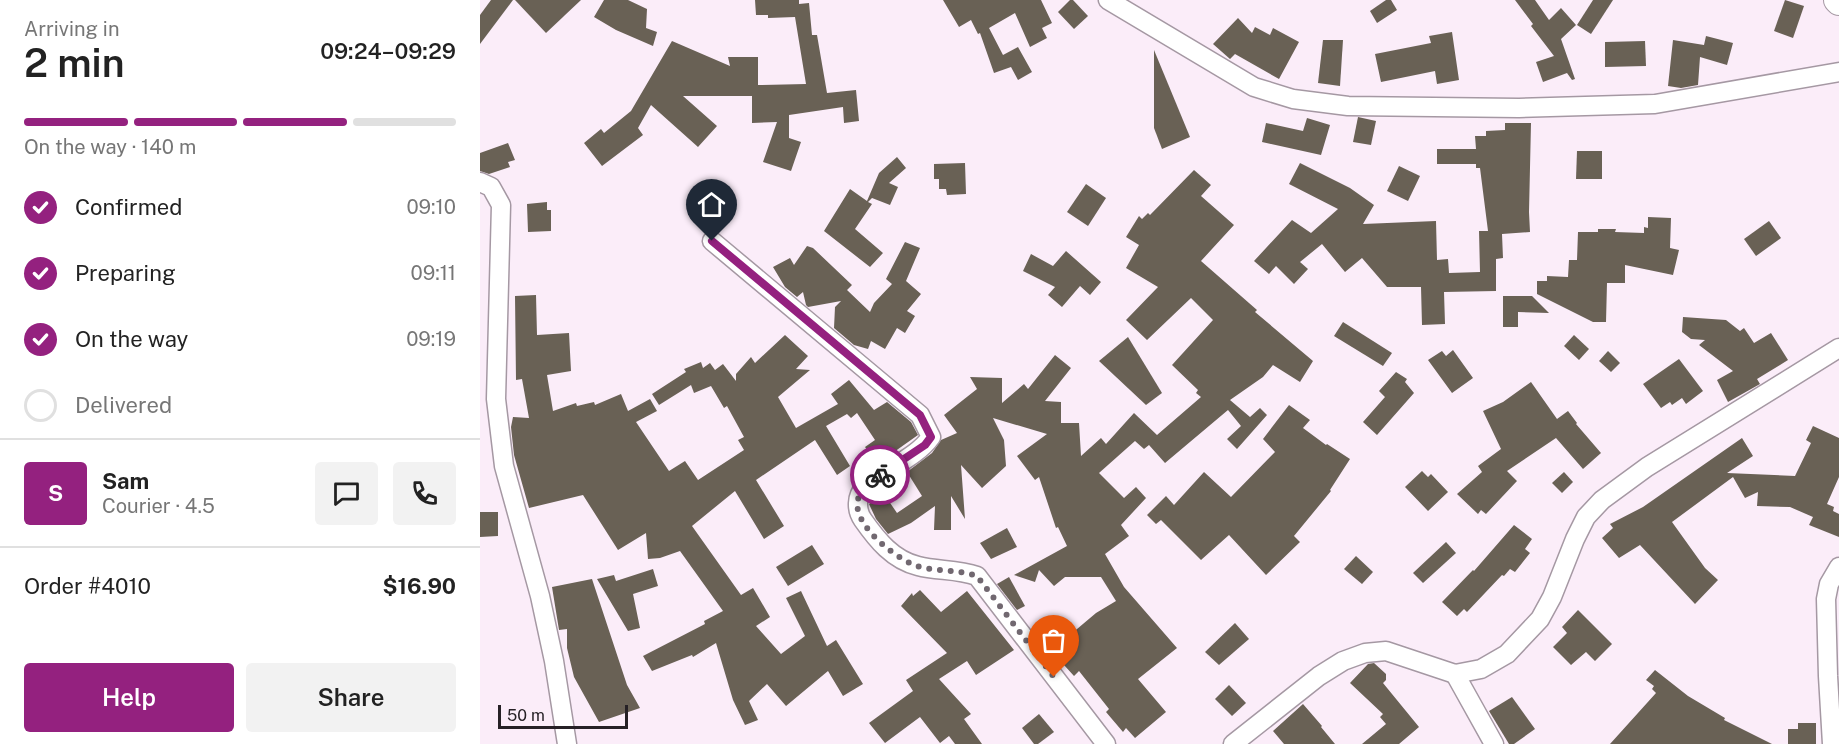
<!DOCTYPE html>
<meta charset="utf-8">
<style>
:root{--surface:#fff;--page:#f2f2f2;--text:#222;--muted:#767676;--line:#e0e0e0;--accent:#94217f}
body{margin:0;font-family:"Public Sans",sans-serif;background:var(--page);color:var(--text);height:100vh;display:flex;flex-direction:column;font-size:22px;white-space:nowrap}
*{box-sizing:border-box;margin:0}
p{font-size:20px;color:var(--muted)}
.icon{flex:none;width:33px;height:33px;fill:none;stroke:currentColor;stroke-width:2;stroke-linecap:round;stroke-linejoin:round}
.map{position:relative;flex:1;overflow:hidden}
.sheet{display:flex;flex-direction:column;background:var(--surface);width:480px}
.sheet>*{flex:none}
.scale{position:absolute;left:18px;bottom:15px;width:130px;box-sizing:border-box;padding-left:6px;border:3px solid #262126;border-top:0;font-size:16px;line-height:21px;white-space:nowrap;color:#262126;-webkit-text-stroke:4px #fbedf9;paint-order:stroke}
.pin{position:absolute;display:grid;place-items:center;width:51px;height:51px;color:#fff;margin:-62px -26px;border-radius:50% 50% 50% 0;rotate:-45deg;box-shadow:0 0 6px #0007}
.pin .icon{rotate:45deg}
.courier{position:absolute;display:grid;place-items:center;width:60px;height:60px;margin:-30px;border:4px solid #94217f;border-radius:50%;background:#fff;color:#222;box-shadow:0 2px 8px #0007}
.headline em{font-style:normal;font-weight:600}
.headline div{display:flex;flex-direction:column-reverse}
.headline{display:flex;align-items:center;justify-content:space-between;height:102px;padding:0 24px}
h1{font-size:39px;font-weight:600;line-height:45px}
.bar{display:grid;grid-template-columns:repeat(4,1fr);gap:9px 6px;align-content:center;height:72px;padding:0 24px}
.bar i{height:8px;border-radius:4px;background:var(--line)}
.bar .current{background:var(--accent)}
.bar p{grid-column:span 4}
.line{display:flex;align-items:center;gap:15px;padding:0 24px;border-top:2px solid var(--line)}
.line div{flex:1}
.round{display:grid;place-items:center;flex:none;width:63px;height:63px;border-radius:6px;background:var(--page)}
ol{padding:0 24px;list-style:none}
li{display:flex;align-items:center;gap:18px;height:66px}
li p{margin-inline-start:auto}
li .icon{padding:6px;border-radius:50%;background:var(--accent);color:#fff;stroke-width:4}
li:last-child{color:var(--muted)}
li i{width:33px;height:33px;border:3px solid var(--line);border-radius:50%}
.action{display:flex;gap:12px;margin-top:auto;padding:12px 24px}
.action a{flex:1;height:69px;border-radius:6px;background:var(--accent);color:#fff;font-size:24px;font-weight:600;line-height:69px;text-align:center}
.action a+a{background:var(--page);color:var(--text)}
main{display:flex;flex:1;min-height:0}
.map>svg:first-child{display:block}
</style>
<main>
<section class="sheet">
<div class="headline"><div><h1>2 min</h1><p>Arriving in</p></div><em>09:24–09:29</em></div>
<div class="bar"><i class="current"></i><i class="current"></i><i class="current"></i><i></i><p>On the way · 140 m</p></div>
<ol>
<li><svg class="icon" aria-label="check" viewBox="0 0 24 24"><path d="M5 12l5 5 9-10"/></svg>Confirmed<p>09:10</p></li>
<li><svg class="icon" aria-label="check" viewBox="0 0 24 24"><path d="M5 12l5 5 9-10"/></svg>Preparing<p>09:11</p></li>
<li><svg class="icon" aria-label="check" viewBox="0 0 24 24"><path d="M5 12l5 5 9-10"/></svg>On the way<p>09:19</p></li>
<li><i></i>Delivered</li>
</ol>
<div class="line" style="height:108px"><b class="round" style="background:var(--accent);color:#fff">S</b><div><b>Sam</b><p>Courier · 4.5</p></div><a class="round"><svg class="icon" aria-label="chat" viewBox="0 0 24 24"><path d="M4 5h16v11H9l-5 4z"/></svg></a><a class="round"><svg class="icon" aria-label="phone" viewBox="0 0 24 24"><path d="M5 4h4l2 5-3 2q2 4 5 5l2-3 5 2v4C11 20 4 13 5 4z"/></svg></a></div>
<div class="line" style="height:78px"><div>Order #4010</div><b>$16.90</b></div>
<div class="action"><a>Help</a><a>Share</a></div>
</section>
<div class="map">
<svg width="1359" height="744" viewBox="0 0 1359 744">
<rect width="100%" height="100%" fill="#fbedf9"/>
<!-- building -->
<g fill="#696155">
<path d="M11 0H33L0 44V15Z"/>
<path d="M35 0H101L66 33Z"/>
<path d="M124 0H148L167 9 166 28 177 32 173 46 136 30 114 17Z"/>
<path d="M275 0H319V4L329 3 332 35H337L347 93 376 90 379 121 364 123 363 107 309 115V138L321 142 311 171 283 162 297 122 272 123V96H203L237 126 218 147 171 105 158 128 163 135 122 166 104 143 121 129 124 133 151 111 192 41 250 66 248 57H278V85L326 84 315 17 288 18V15H276Z"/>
<path d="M463 0H561L572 23 562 28 567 38 550 47 535 13 509 28 523 55 538 47 552 72 538 80 531 67 514 73 500 33 498 34 491 20 479 27Z"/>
<path d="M590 0H593L608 16 594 29 578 12Z"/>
<path d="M906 0H911L917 10 897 23 890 11Z"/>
<path d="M1035 0H1055L1069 20 1081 8 1096 25 1081 39 1095 79 1092 80 1087 73 1063 82 1056 62 1074 56 1051 26 1053 24Z"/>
<path d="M1113 0H1133L1111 34 1097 25Z"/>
<path d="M1305 0 1324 6 1313 38 1294 31Z"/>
<path d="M758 18 772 33 775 27 790 35 793 28 819 42 799 79 755 54 750 59 733 44Z"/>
<path d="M972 32 979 80 957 84 955 71 901 82 895 54 951 43 949 36Z"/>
<path d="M1226 36 1253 43 1247 65 1220 57 1218 85 1201 88 1188 86 1193 40 1224 45Z"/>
<path d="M843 40H863L860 86 838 83Z"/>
<path d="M1165 41 1166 66 1125 67V42Z"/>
<path d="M674 50 710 137 682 149 674 128Z"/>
<path d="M878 117 896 121 891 145 873 142Z"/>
<path d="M827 118 850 125 841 155 782 142 786 123 823 131Z"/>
<path d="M1025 123H1051L1049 212 1050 232 1022 234 1023 258 1016 259V291L964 292 965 324 942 325 941 287H907L882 258 865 272 842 244 820 262 828 269 814 284 796 266 789 274 774 261 812 220 831 233 858 209 809 184 820 163 870 188 894 205 883 224 956 221 957 260 968 259 969 273 1000 272 999 231H1008L1000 168H996V164H957V149H996L995 136H1006V131L1025 130Z"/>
<path d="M28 143 35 160 28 162 30 167 9 174 0 171V153Z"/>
<path d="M1097 151H1122V179H1096Z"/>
<path d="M417 157 426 168 409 183 418 187 410 205 392 198 388 202 392 204 375 229 403 253 390 267 344 231 370 189 387 201 399 173Z"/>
<path d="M485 163 486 194 467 195 466 189H459V179H454V164Z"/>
<path d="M919 166 940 176 928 201 907 191Z"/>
<path d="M714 170 731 185 721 196 754 225 721 261 777 310 775 312 833 361 820 382 793 365 783 377 750 400 770 417 780 408 787 415 757 449 747 439 761 426 748 410 685 463 669 445 664 449 655 441 619 473 644 498 656 487 666 498 641 525 649 536 625 554 644 587 697 648 658 679 686 712 655 738 646 728 643 732 626 712 629 709 599 671 594 676 564 643 577 633 584 640 616 613 636 601 621 577H585L574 586 559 570 555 582 534 575 587 546 578 527 576 528 559 477 555 480 537 456 567 434 513 418 524 440 526 466 502 488 481 465 485 519 471 496V530H454L455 506 431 523 408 534 396 519 389 504 404 494 417 513 442 496 427 472 452 453 461 440 477 433 464 415 497 389 490 377 522 378V403L544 384 548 389 575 355 591 368 565 401 581 402V423H599L601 456 621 438 626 444 654 413 677 435 721 397 716 393 718 390 692 365 733 320 711 298 667 340 646 320 678 287 646 268 659 245 646 237 659 216 662 219 668 213 670 215Z"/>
<path d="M606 184 626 198 608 226 587 212Z"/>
<path d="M67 202V210H71V231L48 232 47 204Z"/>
<path d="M1168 217 1191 218 1190 248 1199 250 1193 275 1145 265V283H1127L1126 322H1113L1057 294V281H1067V276L1088 277 1089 260H1097L1098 232H1118V229H1136L1135 232 1164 233V227L1168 228Z"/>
<path d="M1289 221 1301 238 1276 256 1264 239Z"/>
<path d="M425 242 440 248 426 281 441 294 427 311 435 316 425 333 417 328 405 349 391 341 388 349 374 345 354 328 355 307 361 301 328 307 326 305 323 292 317 297 305 287 293 267 310 258 314 265 327 246 333 248 372 285 367 290 390 312 394 303 412 284 406 279Z"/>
<path d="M586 251 621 282 610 295 600 286 582 307 568 295 575 287 543 271 551 254 573 266Z"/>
<path d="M56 295 57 335 89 333 91 371 67 375 73 411 96 403 97 406 114 402 115 405 141 394 148 411 170 399 177 411 156 422 189 471 205 461 218 480 264 450 258 440 264 437 247 406 244 408 231 386 214 393 211 385 179 405 172 394 206 372 204 369 221 362 223 368 230 363 235 370 243 364 256 381V374L271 357 275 363 305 335 328 356 316 369 330 370 298 397 316 428 358 404 351 394 369 380 394 410 407 402 431 422 438 435 397 464 385 447 395 440 377 413 371 418 367 414 346 426 370 466 357 475 335 440 276 480 304 526 284 539 255 491 212 526 261 595 273 588 290 617 276 626 301 654 325 636 306 598 321 591 347 646 356 640 383 684 363 696 348 671 306 706 287 684 269 701 278 720 265 725 253 700 236 643 213 657 212 655 172 671 163 656 225 624 224 621 243 611 200 551 180 558 168 559 166 533 138 550 103 495 49 508 34 455 31 427 33 417 49 418 42 379 36 380 35 296Z"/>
<path d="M1023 296H1052L1069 313 1038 312V327H1023Z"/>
<path d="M1203 317 1246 320 1260 331 1264 328 1274 343 1291 333 1308 360 1277 379 1280 384 1248 402 1237 380 1253 371 1219 345 1225 340 1211 339 1202 332Z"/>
<path d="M863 322 912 353 903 366 854 336Z"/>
<path d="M1094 335 1109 349 1099 360 1084 346Z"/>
<path d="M648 337 682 393 666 405 619 361Z"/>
<path d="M973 350 993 378 972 393 948 360 962 351 966 356Z"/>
<path d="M1128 351 1140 363 1131 372 1119 361Z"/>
<path d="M1199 359 1223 391 1206 404 1202 398 1192 405 1190 402 1181 408 1163 384Z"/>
<path d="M916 372 927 379 925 382 934 393 897 435 883 422 905 397 899 391Z"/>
<path d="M1051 382 1077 419 1088 411 1097 423 1096 424 1121 453 1103 469 1076 438 1027 471 1037 481 1006 514 1001 510 998 514 977 494 1002 472 998 466 1021 449 1003 411 1023 402Z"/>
<path d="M809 405 830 420 823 428 846 445 847 444 870 459 850 490 851 491 814 536 820 542 786 575 749 535 721 560 681 520 676 524 667 515 686 496 694 505 724 472 751 497 795 452 783 439Z"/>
<path d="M1333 426 1359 438V477L1347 504 1354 507 1353 511 1359 514V537L1329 525 1333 517 1310 507 1277 506 1278 492 1265 498 1253 477 1192 522 1225 568 1238 580 1215 604 1160 545 1139 558 1122 538 1133 528 1130 524 1163 507 1262 438 1273 456 1247 473 1315 476 1331 443 1326 440Z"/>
<path d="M942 471 948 477 951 474 968 492 948 511 925 487Z"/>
<path d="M1084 472 1093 482 1082 493 1072 483Z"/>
<path d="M0 512H18V536L0 537Z"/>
<path d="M1034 525 1052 539 1045 549 1050 553 1035 572 1030 569 1024 576 1022 575 987 612 984 609 977 616 962 602 993 570 994 571Z"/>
<path d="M527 528 537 547 511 559 500 543Z"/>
<path d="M966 542 976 553 943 583 933 573Z"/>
<path d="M332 545 344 564 308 586 296 567Z"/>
<path d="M876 556 893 572 882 584 864 569Z"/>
<path d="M173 569 178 586 153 594 160 628 148 631 117 579 134 575 136 581Z"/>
<path d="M529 577 545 606 537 610 517 584Z"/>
<path d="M112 579 147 685 160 708 119 722 94 677 87 648V629L79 630 72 587Z"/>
<path d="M440 590 461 612 487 591 534 650 496 675 487 661 459 679 491 714 484 719 502 744H475L469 736 460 743 440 717 405 743 389 723 433 691 426 680 467 653 421 606 432 593 433 596Z"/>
<path d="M1098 610 1132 644 1115 661 1106 652 1091 665 1073 647 1087 633 1082 627Z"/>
<path d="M755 623 769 639 739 665 725 652Z"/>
<path d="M894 663 906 674V680L903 683 939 727 919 744H882L906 724 900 717 903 714 870 683 888 664Z"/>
<path d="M1175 670 1208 696 1245 718 1244 720 1292 744H1130L1176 693 1172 689 1174 686 1166 680Z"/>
<path d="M749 685 766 703 752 716 735 699Z"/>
<path d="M1032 697 1055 729 1034 744H1029L1009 711Z"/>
<path d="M823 704 842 726 841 727 855 744H804L793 731Z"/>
<path d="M559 714 574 732 558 744H554L542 728Z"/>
<path d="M1318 723H1336V744H1308V729H1318Z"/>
</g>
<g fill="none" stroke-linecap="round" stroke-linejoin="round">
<!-- street casing -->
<g stroke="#a598a3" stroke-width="21">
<g id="street">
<path d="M628 0 774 87 813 99 868 106 1039 108 1175 104 1359 72"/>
<path d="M0 182 11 187 21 205 16 399 24 466 60 596 74 661 87 744"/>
<path d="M232 241 440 415 451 437C436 458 405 469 385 487 376 496 376 510 383 520 397 540 413 560 438 566 457 571 477 569 497 576L626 744"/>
<path d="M975 674 1014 744"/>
<path d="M753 744 839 676 863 661 885 653 906 651 975 674 1001 669 1027 654 1060 619 1072 597 1095 539 1106 517 1122 500 1167 467 1359 348"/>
<path d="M1352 744 1348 676 1346 599 1349 584 1359 567"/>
</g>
</g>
<!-- secondary casing -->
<g stroke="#a598a3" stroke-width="28">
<path id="secondary" d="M1357 0 1359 2"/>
</g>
<!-- street -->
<use href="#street" stroke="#fff" stroke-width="18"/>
<!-- secondary -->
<use href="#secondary" stroke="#fff" stroke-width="26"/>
</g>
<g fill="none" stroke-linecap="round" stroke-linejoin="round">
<!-- done -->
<path stroke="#716870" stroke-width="6" stroke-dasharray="0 10.8" d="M400 475C391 482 382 488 378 499 371 524 416 559 437 566 456 572 477 569 497 576L574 677"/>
<!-- route -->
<path stroke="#94217f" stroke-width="8" d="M232 241 440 415 451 437 445 445 400 475"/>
</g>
</svg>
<div class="scale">50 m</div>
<div class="pin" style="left:574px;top:677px;background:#ea580c"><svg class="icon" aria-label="bag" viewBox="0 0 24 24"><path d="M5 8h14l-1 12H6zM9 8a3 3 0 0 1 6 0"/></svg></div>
<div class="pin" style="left:232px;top:241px;background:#1f2937"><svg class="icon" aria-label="home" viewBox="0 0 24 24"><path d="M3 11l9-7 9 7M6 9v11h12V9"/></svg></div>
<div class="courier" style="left:400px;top:475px"><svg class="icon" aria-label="bike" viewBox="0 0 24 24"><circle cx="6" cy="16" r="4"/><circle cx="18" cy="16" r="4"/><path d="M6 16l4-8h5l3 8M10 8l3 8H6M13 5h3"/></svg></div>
</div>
</main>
